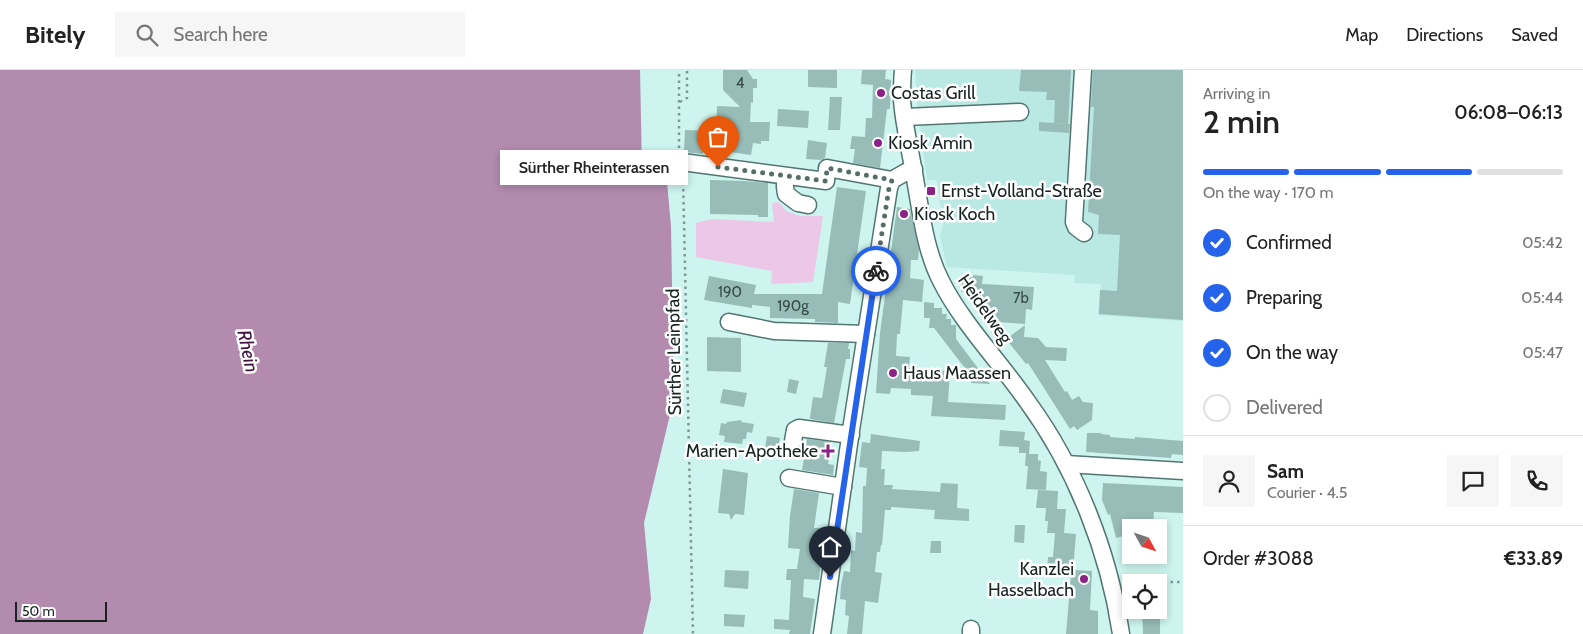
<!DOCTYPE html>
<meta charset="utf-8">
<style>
:root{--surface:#fff;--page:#f6f6f6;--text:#222;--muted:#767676;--line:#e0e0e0;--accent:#2563eb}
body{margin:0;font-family:Cabin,sans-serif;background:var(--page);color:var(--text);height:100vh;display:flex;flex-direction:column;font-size:19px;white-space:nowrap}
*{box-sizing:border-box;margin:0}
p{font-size:16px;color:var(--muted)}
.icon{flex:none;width:28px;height:28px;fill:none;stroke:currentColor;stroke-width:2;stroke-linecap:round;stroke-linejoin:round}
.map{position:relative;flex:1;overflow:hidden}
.panel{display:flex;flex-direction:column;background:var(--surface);width:400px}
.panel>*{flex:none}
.needle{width:32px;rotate:130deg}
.fabs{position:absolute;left:1122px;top:449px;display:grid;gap:10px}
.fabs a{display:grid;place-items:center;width:45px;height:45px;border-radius:0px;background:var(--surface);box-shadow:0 2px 8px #0003;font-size:25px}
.scale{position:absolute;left:15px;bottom:12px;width:92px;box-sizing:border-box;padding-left:5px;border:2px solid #162422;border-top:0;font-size:14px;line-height:18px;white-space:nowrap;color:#162422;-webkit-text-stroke:4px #fff;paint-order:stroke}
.pin{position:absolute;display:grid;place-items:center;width:42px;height:42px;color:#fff;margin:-51px -21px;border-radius:50% 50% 50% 0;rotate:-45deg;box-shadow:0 0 5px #0007}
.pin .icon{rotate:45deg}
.courier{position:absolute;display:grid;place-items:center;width:50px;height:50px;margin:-25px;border:4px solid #2563eb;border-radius:50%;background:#fff;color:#222;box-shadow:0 1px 6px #0007}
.bubble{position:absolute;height:35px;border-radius:0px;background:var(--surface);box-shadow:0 2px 8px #0003;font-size:16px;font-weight:600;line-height:35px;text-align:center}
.overview em{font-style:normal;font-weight:600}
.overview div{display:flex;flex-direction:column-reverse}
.overview{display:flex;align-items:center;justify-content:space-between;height:85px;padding:0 20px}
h1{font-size:32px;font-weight:600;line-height:38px}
.bar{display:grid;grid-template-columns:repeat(4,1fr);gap:8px 5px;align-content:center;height:60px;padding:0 20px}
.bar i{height:6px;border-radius:4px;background:var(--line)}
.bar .selected{background:var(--accent)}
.bar p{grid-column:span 4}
.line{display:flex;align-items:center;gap:12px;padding:0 20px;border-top:1px solid var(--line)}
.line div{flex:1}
.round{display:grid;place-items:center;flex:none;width:52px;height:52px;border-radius:0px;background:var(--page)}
ol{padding:0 20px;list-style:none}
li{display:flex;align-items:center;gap:15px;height:55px}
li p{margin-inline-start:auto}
li .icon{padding:5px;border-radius:50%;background:var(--accent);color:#fff;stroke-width:4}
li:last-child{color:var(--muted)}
li i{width:28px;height:28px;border:2px solid var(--line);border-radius:50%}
header{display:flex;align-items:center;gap:30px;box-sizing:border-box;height:70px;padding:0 25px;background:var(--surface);border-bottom:1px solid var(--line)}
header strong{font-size:24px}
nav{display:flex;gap:28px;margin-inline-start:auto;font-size:18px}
.search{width:350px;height:45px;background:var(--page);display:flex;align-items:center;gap:12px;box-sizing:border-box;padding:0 18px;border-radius:0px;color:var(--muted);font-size:19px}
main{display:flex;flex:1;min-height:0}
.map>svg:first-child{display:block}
</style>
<header>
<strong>Bitely</strong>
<div class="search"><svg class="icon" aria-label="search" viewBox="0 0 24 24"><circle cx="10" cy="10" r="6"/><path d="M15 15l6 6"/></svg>Search here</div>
<nav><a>Map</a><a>Directions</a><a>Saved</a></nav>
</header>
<main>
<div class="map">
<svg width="1183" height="564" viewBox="0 0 1183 564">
<rect width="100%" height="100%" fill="#cdf4ee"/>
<!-- built -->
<path fill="#b9e9e2" d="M915 0H1183V251L1098 245 1101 214 1074 213 1075 205 947 197 940 166 943 155 937 110H927L917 36Z"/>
<!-- green -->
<path fill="#ecc7e7" d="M779 132 786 141 800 146H823L813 212 771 214 772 201 696 187V153L712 149 774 152 772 133Z"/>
<!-- water -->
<path fill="#b28bae" d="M0 0H640L642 100 648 109 667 112 671 156 674 328 644 453 651 529 643 564H0Z"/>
<!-- building -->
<g fill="#98bdb8">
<path d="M723 0H747L753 9H757V18H753V33L751 32 750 52H770L769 71H761V74L753 73 751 85 730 82 731 78 703 76V84L684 82 685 60 716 61 717 36 740 37 723 20Z"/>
<path d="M808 0H837V18L808 17Z"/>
<path d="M862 0H886L885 9 891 10 890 39H887L880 98 853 93 855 79H850L852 66 865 67 866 48H872L873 15 861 14Z"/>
<path d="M1021 0H1071L1068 54 1054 53 1055 30H1046L1047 22 1019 21Z"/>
<path d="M1093 0H1183V250L1099 244 1100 220 1117 221 1120 165 1098 164 1099 145 1088 142 1094 37H1091Z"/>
<path d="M830 27H842L840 60H828Z"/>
<path d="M778 39 809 41 808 58 777 56Z"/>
<path d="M1039 52 1070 54 1069 63 1039 61Z"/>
<path d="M808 70 827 73 825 88 821 90 806 89Z"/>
<path d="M710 110 744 111 768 113V147H758V145L710 144Z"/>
<path d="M837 117 866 121 850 234 838 232V253L815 252V249L770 248V237L752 235V238L704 230 709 206 756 215 754 224H822Z"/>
<path d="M897 137 910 139 919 179 918 190H911L910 208 924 210 922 232 903 230 900 264H897L896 286 910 287 909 298 950 301 948 332 1006 335 1005 350 931 346 933 326 911 325V319L891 318 890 324 876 323 880 263Z"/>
<path d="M973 205 983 206 982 214 1034 217 1032 240 1026 239 1025 254 997 252V247L980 246 982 223 961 222 962 206 973 207Z"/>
<path d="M924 232 934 233V238H942V244H947L946 249H951V255H956V269L990 314 971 313V306L934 258H929L930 248H924Z"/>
<path d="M1025 255 1024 267 1038 268 1046 277 1067 278 1066 291 1045 290 1065 322 1067 321 1072 330 1079 326 1083 332 1093 333 1092 350 1077 360 1074 356 1070 359 1028 293 1026 294 1006 269Z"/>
<path d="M707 267 741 268V302L707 301Z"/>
<path d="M828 273H849L848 279H850V289H846L834 353 810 349V347L813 327 822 328 827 297H824Z"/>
<path d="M789 309 799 311 796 324 787 322Z"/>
<path d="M723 319 747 323 744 337 720 333Z"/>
<path d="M742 350 741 352 754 354 752 363 747 362 746 369H743L742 374 724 372 725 366 719 365 721 353 726 354 727 352Z"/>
<path d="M1000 360 1025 362 1024 370 1030 371 1029 384H1038V390L1041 391 1040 401 1047 402 1046 420 1026 419 1028 396H1025L1026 383H1019V377L999 376Z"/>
<path d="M1087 363H1101V364L1110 365V367L1135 369V367L1183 371V385L1172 384 1171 388 1086 382Z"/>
<path d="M871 364 920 371 919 381 907 382 882 381 881 399H885L884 415H893L892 419 940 422 941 413 958 414 957 438 969 439V451L934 449 935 440 891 437V440H885L882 475H881L880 482H877L875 502 882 503 878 533 865 531 862 564H847L849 546 845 545 846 530 840 529 841 515 844 501 850 502 851 480 855 481 856 462 862 463 863 416H866L867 398 859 397 862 372 870 373Z"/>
<path d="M767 366 780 368 778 380 765 378Z"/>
<path d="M807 369 831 372 828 394 834 395 833 405 802 400Z"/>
<path d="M723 399 748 403 744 445 735 444 731 450 729 444 718 443Z"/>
<path d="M1103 413 1183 417V443L1154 442 1153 457 1131 458V464L1116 468 1110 444 1108 445 1102 430Z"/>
<path d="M794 419 819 423 814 458H824L819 510 804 509 803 527 815 529 810 564H789L790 560 774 559V549L789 550 791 510H786L787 499H797L800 479 788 478 790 446Z"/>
<path d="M1038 420 1058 421 1057 439H1066L1064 463 1076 464 1073 500 1092 501 1090 540 1098 541V564H1066L1071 505 1047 503 1048 487H1053L1055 463H1047L1048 451H1045L1046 438H1036Z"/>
<path d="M1015 455H1025L1024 473 1014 472Z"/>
<path d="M931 471H941V483H930Z"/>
<path d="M725 500 749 501 748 519 724 517Z"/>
<path d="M1142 540H1156V543H1160V564H1143Z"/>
<path d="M724 544 745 545 744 557 724 556Z"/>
</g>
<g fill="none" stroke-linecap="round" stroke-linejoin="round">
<!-- minor casing -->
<g stroke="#527671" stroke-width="19">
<g id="minor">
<path d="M903 0C902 10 902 20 902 30 904 57 911 83 915 109 921 142 925 180 941 211 962 253 1000 292 1027 331 1076 398 1109 482 1121 564"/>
<path d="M1083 0 1074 152 1076 157 1084 163"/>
<path d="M905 47 1020 42"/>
<path d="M682 92 826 111 827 98 892 110"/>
<path d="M785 106V117L786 124 798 133 808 135"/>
<path d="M729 252 774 261 866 264"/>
<path d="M793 371 795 360 799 358 851 365"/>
<path d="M1066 394 1183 401"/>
<path d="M789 408 843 417"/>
<path d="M822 564 851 360 889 118 892 110 906 102 914 99"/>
<path d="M971 564V559"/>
</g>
</g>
<!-- path -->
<g stroke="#7c9894" stroke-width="2.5" stroke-dasharray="2.5 4" stroke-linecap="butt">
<path d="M680 32 687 28V0"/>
<path d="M679 78V0"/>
<path d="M683 106 693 564"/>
<path d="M1125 512H1183"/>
</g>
<!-- minor -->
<use href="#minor" stroke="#fff" stroke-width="16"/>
</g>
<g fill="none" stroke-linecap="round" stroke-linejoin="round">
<!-- done -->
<path stroke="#566d69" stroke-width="5" stroke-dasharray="0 9" d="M718 97 826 111 827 98 892 110 889 118 876 201"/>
<!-- route -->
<path stroke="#2563eb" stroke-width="6" d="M830 507 876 201"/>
</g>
<!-- markers -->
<g fill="#8c2287" stroke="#fff" stroke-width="2">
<circle cx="881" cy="23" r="5"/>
<circle cx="878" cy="73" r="5"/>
<rect x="926" y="116" width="10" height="10" rx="2.5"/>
<circle cx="904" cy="144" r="5"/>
<circle cx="893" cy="303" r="5"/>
<path d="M825.5 373.5h5v5h5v5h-5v5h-5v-5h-5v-5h5z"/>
<circle cx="1084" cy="509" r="5"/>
</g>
<g text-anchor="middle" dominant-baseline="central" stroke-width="5" stroke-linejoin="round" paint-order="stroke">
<!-- number labels -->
<g font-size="15" fill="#364a48">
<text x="740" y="13">4</text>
<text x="730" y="222">190</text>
<text x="1021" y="228">7b</text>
<text x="793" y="236">190g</text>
</g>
<!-- poi labels -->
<g font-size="18" fill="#162422" stroke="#fff" text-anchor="start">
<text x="891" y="23">Costas Grill</text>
<text x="888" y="73">Kiosk Amin</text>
<text x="941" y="121">Ernst-Volland-Straße</text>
<text x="914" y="144">Kiosk Koch</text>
<text x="903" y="303">Haus Maassen</text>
<text x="818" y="381" text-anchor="end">Marien-Apotheke</text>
<text x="1074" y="499" text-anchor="end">Kanzlei<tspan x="1074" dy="21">Hasselbach</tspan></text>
</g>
<!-- street labels -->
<g font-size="18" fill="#162422" stroke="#fff">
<text transform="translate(985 239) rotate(55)">Heidelweg</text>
<text transform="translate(674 282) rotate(-91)">Sürther Leinpfad</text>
</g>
<!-- water labels -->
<g font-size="19" font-style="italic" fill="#431340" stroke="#fff">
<text transform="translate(248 281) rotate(78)">Rhein</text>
</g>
</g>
</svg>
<div class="fabs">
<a><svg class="needle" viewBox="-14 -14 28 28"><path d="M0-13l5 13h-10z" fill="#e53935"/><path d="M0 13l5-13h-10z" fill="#767676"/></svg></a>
<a><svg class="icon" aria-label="locate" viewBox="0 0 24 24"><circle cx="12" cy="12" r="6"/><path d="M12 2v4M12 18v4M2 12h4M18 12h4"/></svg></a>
</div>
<div class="scale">50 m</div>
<div class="pin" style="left:718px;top:97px;background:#ea580c"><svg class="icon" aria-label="bag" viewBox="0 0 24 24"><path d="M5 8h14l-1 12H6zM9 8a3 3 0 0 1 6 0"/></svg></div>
<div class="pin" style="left:830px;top:507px;background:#1f2937"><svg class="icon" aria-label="home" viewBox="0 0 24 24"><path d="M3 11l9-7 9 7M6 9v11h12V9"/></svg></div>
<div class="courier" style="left:876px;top:201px"><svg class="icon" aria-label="bike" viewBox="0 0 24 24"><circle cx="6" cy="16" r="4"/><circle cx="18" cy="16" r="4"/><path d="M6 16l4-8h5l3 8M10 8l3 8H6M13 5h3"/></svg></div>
<div class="bubble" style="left:500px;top:80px;width:188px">Sürther Rheinterassen</div>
</div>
<section class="panel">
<div class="overview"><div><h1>2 min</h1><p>Arriving in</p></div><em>06:08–06:13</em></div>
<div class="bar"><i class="selected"></i><i class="selected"></i><i class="selected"></i><i></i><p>On the way · 170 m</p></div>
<ol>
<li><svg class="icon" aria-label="check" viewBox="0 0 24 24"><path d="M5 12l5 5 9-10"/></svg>Confirmed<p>05:42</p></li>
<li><svg class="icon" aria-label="check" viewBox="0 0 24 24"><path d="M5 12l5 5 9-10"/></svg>Preparing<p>05:44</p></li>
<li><svg class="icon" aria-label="check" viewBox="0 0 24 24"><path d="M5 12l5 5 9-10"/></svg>On the way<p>05:47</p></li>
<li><i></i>Delivered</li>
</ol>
<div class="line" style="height:90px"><a class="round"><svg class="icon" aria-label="person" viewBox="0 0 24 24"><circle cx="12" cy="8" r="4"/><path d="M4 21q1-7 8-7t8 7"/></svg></a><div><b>Sam</b><p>Courier · 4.5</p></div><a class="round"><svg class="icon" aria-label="chat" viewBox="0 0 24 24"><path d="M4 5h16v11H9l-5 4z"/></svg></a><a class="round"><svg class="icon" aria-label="phone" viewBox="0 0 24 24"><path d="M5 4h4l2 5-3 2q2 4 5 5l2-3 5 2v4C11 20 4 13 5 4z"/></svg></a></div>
<div class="line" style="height:65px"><div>Order #3088</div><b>€33.89</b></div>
</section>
</main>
